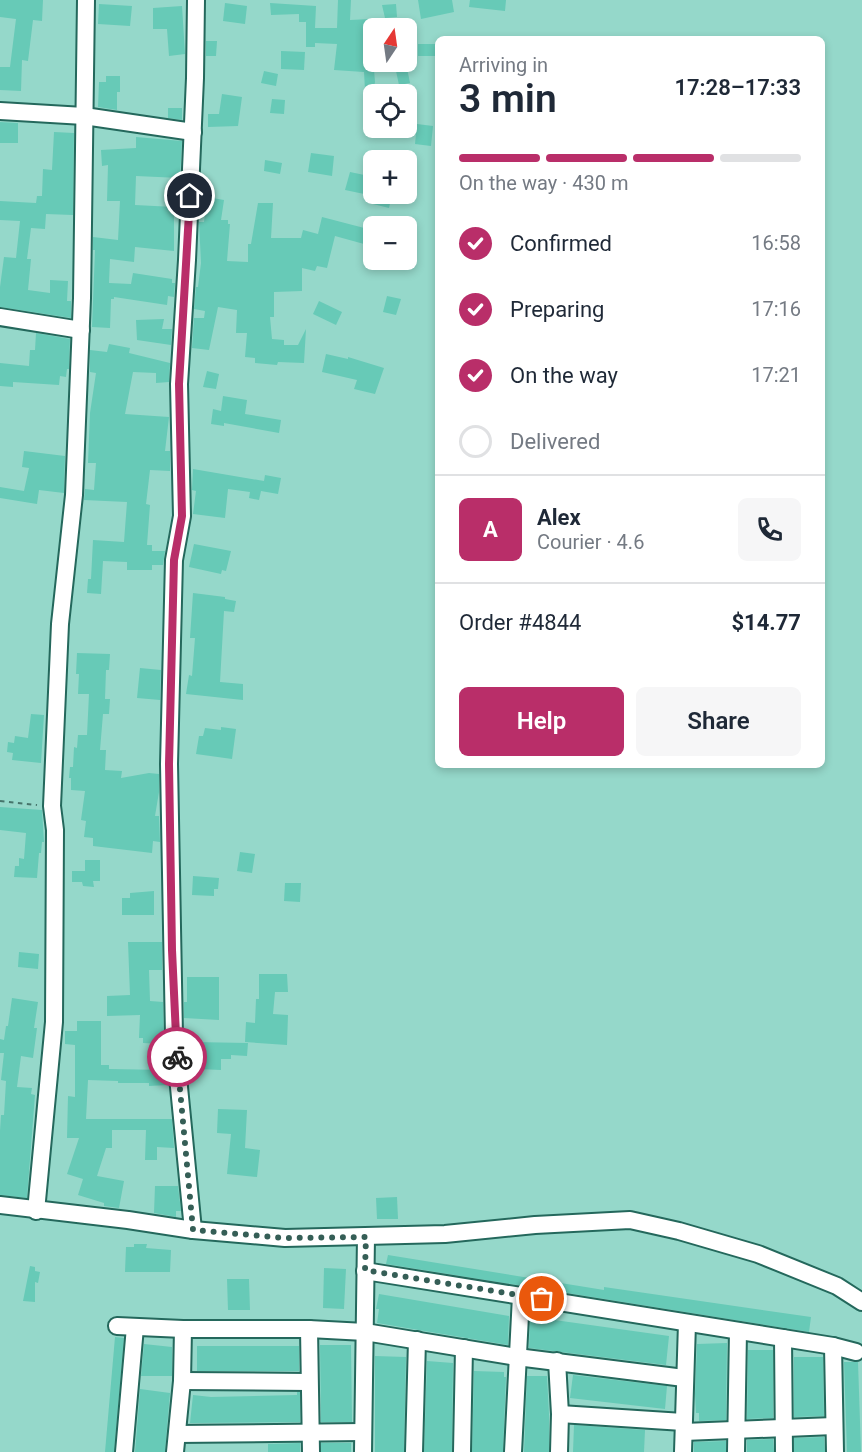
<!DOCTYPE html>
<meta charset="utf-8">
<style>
:root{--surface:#fff;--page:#f6f6f7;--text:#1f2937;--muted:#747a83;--line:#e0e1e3;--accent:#b92e69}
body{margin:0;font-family:Roboto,sans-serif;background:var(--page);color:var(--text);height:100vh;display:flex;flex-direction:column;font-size:22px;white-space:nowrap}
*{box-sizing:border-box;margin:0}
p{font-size:20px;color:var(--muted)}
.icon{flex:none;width:33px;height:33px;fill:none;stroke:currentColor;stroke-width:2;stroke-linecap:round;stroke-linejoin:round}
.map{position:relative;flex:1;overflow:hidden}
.drawer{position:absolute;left:435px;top:36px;width:390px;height:732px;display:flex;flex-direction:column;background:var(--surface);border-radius:9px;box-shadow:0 3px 9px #0003}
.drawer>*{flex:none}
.needle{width:39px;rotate:13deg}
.controls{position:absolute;left:363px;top:18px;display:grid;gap:12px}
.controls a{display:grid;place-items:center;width:54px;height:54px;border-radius:9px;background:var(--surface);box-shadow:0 3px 9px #0003;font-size:30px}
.pin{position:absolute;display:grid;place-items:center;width:51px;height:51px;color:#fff;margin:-26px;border:3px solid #fff;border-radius:50%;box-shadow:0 2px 6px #0007}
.courier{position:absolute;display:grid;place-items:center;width:60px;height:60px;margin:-30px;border:4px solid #b92e69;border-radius:50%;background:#fff;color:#222;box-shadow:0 2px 8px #0007}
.summary em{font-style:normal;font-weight:600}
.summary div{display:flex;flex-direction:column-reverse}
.summary{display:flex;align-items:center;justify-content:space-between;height:102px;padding:0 24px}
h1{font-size:39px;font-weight:600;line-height:45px}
.bar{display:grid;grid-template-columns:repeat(4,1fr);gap:9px 6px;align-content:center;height:72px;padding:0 24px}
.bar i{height:8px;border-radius:4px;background:var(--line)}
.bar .selected{background:var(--accent)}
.bar p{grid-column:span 4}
.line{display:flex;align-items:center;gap:15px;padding:0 24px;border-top:2px solid var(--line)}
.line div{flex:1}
.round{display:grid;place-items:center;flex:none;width:63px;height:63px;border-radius:9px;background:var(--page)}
ol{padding:0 24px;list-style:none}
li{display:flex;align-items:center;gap:18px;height:66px}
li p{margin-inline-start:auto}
li .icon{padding:6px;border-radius:50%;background:var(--accent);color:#fff;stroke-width:4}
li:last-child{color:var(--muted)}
li i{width:33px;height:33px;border:3px solid var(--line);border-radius:50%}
.primary-button{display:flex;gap:12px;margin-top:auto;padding:12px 24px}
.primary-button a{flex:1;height:69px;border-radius:9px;background:var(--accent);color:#fff;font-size:24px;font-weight:600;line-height:69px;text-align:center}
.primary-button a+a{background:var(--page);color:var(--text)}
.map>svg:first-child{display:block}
</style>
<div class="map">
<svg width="862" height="1452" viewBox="0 0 862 1452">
<rect width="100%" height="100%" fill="#95d8ca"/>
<!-- building -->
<g fill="#67cab7">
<path d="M0 0H43L42 21 33 20 28 61 22 60 21 91 0 90V67H10L16 19 0 17Z"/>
<path d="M338 0H351L350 20 370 19 375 82 369 108H366L364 72 334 70 337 44 315 43V47H306V22H299V14L271 15 270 3 316 6 315 28H337Z"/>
<path d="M418 0H452L454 12 421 19Z"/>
<path d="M470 0H506L505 11 469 7Z"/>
<path d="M225 3 247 6 245 24 223 21Z"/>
<path d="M99 4 132 6 130 26 98 24Z"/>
<path d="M396 4 397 17 385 18 382 5Z"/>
<path d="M182 6 185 54 169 56 167 29H153V8Z"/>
<path d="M206 41H217L216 56H206Z"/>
<rect x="418" y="44" width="20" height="12"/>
<path d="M281 51 305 52 304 70 281 69Z"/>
<path d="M407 68 410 83 399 85 396 71Z"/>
<path d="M264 71 278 74 276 86 261 83Z"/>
<path d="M106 76H120V92H117V110L98 107 99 82H106Z"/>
<path d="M222 94 242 97 238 126 208 127V114H219Z"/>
<path d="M272 99 285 100 284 114 270 113Z"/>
<path d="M168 108H182V120L168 118Z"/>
<path d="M0 122 18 123V143H0Z"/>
<path d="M417 124 433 126 431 146 415 144Z"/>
<path d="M54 132 74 133 73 215 46 214 45 229 31 228 27 259H31L28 290 50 293V280L68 281 67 301H71V318L0 307V287L4 257 16 258 20 221 0 220V201L36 203 37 196H42L43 169 52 170Z"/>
<path d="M136 137 182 141 180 178 136 176 135 205 174 207V251L135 247 134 262 110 259 109 283 131 284 133 273 172 279V283H175L174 297 168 296 167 305 114 297V299H111L110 328 92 327 95 250H93V237L118 240 120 201H107L108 165 102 166 101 150 136 148Z"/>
<path d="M311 153 334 156 332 176 308 172Z"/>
<path d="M265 160 282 163 280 174 264 171Z"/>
<path d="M350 172 374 177 369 195 345 190Z"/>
<path d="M375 194H392L389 208 373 204Z"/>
<path d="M207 197 224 200 221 220H228V224H230L227 261 248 262V244H251L258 203H273L271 238H301L303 230 318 234 322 217 368 229 364 244 335 236 327 268 317 266 315 271 302 268V291L274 292V317H270L272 339 284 340V345H298L306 329 304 363 278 362 277 365 255 363V358L245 357 247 333H236L237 310 218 307 209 350 192 348 194 318H204L205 311 194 309 196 287H198L201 263 199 222H204Z"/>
<path d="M387 296 401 299 396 315 383 312Z"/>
<path d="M319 301 342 312 336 325 313 314Z"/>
<path d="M164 319 162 329H172L171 345 137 340 136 320Z"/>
<path d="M36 333 70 339 69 369H67L66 377 60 376 59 385 13 382V387L0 386V363L29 366 30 350H35Z"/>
<path d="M109 344 130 348 129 353 170 363 169 382 156 383V373L133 372 125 414 169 417 165 451H170V471L150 470 146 504 150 505 147 545H152V551H165L163 565H152V570H127V562L103 561 101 594 87 593 88 579H91L93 540 124 542 127 502 84 500 85 489 94 490 96 463H88L90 413 96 373 90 372V350L107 352Z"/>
<path d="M326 354 348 359V357L384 368 375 394 354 389 357 380 322 372Z"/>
<path d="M207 371 219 374 216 389 203 387Z"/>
<path d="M223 396 247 400 245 414 281 420 279 433 224 423V426L211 424 213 409 221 411Z"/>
<path d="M24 451 65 456 64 493 39 490 37 504 0 498V487L24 491 29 468 22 467Z"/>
<path d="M193 469 264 481 265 475 281 478 278 494 261 491 259 500 249 498 250 492 228 489 225 518 193 514 196 491 192 490Z"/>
<path d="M194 544 231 551 226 571 222 570 221 574 189 567Z"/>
<path d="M193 593 225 597V599L236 601 234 612 224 611 220 682 243 684V700L186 694 189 675 192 676 195 638H190Z"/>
<path d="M77 653 110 654 109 670H106L105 699H110L109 714H103L100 750H106L105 770 122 771 121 778 149 773 159 774V792L155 816H159L160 842 153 841 152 853 93 846V838L84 837 86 821 81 820 85 791 71 790V778H69L70 767H73L74 747 77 748 78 735H87L89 694H78L79 674H76Z"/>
<path d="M140 668 161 670 160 700 137 698Z"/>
<path d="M31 714 44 715 41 763 12 760 13 753 7 752 8 742 14 743 15 736 28 738Z"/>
<path d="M221 727 236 729 232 759 196 754 199 736H203L205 728 221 730Z"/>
<path d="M0 807 42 810 44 842H42L41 853H39L37 878 14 877 15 866H19V858L24 859 26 833 0 830Z"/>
<path d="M240 852 255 854 252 873 237 871Z"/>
<path d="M85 860H100V881H93L94 887 83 886 82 882H72V871H85Z"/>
<path d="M193 876 219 878 218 889H214V896L192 895Z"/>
<path d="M285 883H301L300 902 284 901Z"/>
<path d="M154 891V915H122V898H130V893Z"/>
<path d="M128 942H162V970H149L150 1001 163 1002 164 1044 143 1043V1038H139L140 1015 107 1016V996L130 995Z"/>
<path d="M19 952 39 954 38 969 18 967Z"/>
<path d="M259 974H287L288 992H275L273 1014 288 1015 287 1045 245 1042 246 1022 255 1023 256 999H259Z"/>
<path d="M187 977H219V1020L184 1018V1002H187Z"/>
<path d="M12 998 38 1002 34 1028H37L33 1058 21 1056 17 1087 32 1088 31 1094 35 1095 27 1198 0 1195V1131L1 1115H4L6 1081 1 1080 4 1053H0V1039L4 1040 6 1026H8Z"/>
<path d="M77 1021H101V1065H109V1069L167 1070 168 1085 149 1086V1083H118V1081L88 1080 86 1119H172L174 1148 157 1147V1160H145L146 1130H112V1148H106L97 1176 124 1181 119 1208 104 1206V1203L78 1195 83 1179 67 1174 79 1138H67L68 1096 75 1097V1045L65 1044V1031H77Z"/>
<path d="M194 1042 248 1043 247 1056 231 1055V1059H221V1070L198 1069V1059H194Z"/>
<path d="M218 1109 247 1110 245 1148 260 1150 257 1177 227 1174 231 1134 217 1133Z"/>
<path d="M155 1186H178L181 1211H176V1217L154 1213Z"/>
<path d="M397 1197 398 1219H377L376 1198Z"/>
<path d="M134 1244H147L146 1248 171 1250 170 1272H125L126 1247H134Z"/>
<path d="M388 1255 604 1290V1287L811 1317 809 1332 386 1264Z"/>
<path d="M30 1266 35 1267V1271L40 1272 38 1283 35 1282V1302L23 1301Z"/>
<path d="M324 1268 346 1269 344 1309 323 1308Z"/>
<path d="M227 1279H249L250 1310H228Z"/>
<path d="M379 1294 509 1316 508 1345 377 1323 379 1309H376Z"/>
<path d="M533 1317 669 1336 666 1365 529 1348 530 1319 533 1320Z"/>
<path d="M115 1337 124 1338 114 1452H105Z"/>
<path d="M727 1343 726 1420 699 1421V1413H696L695 1394 697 1344Z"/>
<path d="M144 1344 172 1347V1376H141Z"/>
<path d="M320 1345H351L352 1422H321Z"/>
<rect x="197" y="1346" width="102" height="25"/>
<path d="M748 1350H773V1418L747 1419Z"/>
<path d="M375 1356 406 1357 404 1452H375Z"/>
<path d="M794 1357H823L824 1416 794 1417Z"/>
<path d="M427 1361 453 1363 452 1452H424Z"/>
<path d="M844 1362H858L861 1452H847Z"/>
<path d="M474 1371 504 1372V1377H506L503 1452H472Z"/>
<path d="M573 1375 667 1386 665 1409 570 1398Z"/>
<path d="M527 1376H547L549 1414V1452H524Z"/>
<path d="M140 1389 170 1393 165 1452H135Z"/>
<path d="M297 1392H300V1422L190 1423 193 1395 211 1397 297 1395Z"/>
<path d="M574 1425 645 1430 644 1452H573Z"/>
<path d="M824 1437 825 1452H794V1438Z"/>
<path d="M773 1439 774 1452H747V1440Z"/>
<path d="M726 1441V1452H694V1442Z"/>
<path d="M300 1443V1452H268V1444Z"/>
<rect x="321" y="1443" width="30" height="9"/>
</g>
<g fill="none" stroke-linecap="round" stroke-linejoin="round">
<!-- minor casing -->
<g stroke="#24685c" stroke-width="20">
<g id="minor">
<path d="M0 111 84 116 193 132"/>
<path d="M0 317 81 330"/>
<path d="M0 1205 128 1220 193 1230 285 1238 445 1234 535 1225 630 1220 679 1231 758 1254 837 1286 862 1302"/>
<path d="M36 1211 54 1022 55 830 52 806 60 624 74 495 82 298 86 0"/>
<path d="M193 1230 174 1036 169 764 174 560 182 516 179 384 187 260 195 78 196 0"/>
<path d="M365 1271 833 1346 856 1352"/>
<path d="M117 1326 183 1329H309L365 1332 517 1357 684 1378"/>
<path d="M309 1329 311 1452"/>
<path d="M783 1338 784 1452"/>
<path d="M833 1346 835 1452"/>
<path d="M557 1361 560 1414 559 1452"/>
<path d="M182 1381 309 1382"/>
<path d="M560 1414 683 1422"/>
<path d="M684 1432 834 1426"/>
<path d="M177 1434 363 1432"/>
<path d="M124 1452 135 1327"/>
<path d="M175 1452 182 1381 183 1329"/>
<path d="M363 1452 366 1237"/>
<path d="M414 1452 417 1340"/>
<path d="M462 1452 464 1348"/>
<path d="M513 1452 521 1296"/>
<path d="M683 1452 687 1323"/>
<path d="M736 1452 738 1331"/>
</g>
</g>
<!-- path -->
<path stroke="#46746b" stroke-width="2" stroke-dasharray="4.5 4.5" stroke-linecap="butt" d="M0 801 37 805"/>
<!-- minor -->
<use href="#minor" stroke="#fff" stroke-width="16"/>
</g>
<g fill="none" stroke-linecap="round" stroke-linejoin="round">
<!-- done -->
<path stroke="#355e56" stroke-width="6" stroke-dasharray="0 10.8" d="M177 1057 193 1230 285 1238 366 1237 365 1270 542 1299"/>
<!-- route -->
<path stroke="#b92e69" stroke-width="8" d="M177 1057 172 950 169 764 174 560 182 516 179 384 190 196"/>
</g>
</svg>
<div class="controls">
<a><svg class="needle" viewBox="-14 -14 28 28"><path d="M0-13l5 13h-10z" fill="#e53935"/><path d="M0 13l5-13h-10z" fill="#747a83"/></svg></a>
<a><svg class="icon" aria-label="locate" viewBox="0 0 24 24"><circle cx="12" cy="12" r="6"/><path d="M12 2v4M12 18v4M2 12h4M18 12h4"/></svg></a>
<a>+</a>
<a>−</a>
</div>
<div class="pin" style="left:542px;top:1299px;background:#ea580c"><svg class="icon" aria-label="bag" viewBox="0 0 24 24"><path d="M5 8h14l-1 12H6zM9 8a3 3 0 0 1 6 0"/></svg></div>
<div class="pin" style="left:190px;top:196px;background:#1f2937"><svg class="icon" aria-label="home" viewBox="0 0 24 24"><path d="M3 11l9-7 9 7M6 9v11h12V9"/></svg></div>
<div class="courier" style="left:177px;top:1057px"><svg class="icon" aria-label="bike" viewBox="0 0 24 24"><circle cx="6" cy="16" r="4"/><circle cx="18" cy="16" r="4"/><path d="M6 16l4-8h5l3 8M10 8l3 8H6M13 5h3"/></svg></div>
<section class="drawer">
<div class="summary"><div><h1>3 min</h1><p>Arriving in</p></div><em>17:28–17:33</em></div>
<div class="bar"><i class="selected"></i><i class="selected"></i><i class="selected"></i><i></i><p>On the way · 430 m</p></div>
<ol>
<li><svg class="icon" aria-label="check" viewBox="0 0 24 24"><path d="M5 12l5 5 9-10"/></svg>Confirmed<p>16:58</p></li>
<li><svg class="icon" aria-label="check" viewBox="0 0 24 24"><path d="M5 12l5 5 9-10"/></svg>Preparing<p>17:16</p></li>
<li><svg class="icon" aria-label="check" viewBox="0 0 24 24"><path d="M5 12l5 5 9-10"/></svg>On the way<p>17:21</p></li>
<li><i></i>Delivered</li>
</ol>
<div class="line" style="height:108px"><b class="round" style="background:var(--accent);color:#fff">A</b><div><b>Alex</b><p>Courier · 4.6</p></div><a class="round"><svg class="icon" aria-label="phone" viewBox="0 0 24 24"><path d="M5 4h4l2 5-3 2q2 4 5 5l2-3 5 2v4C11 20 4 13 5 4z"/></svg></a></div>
<div class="line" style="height:78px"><div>Order #4844</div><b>$14.77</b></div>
<div class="primary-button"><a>Help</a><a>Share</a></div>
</section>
</div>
